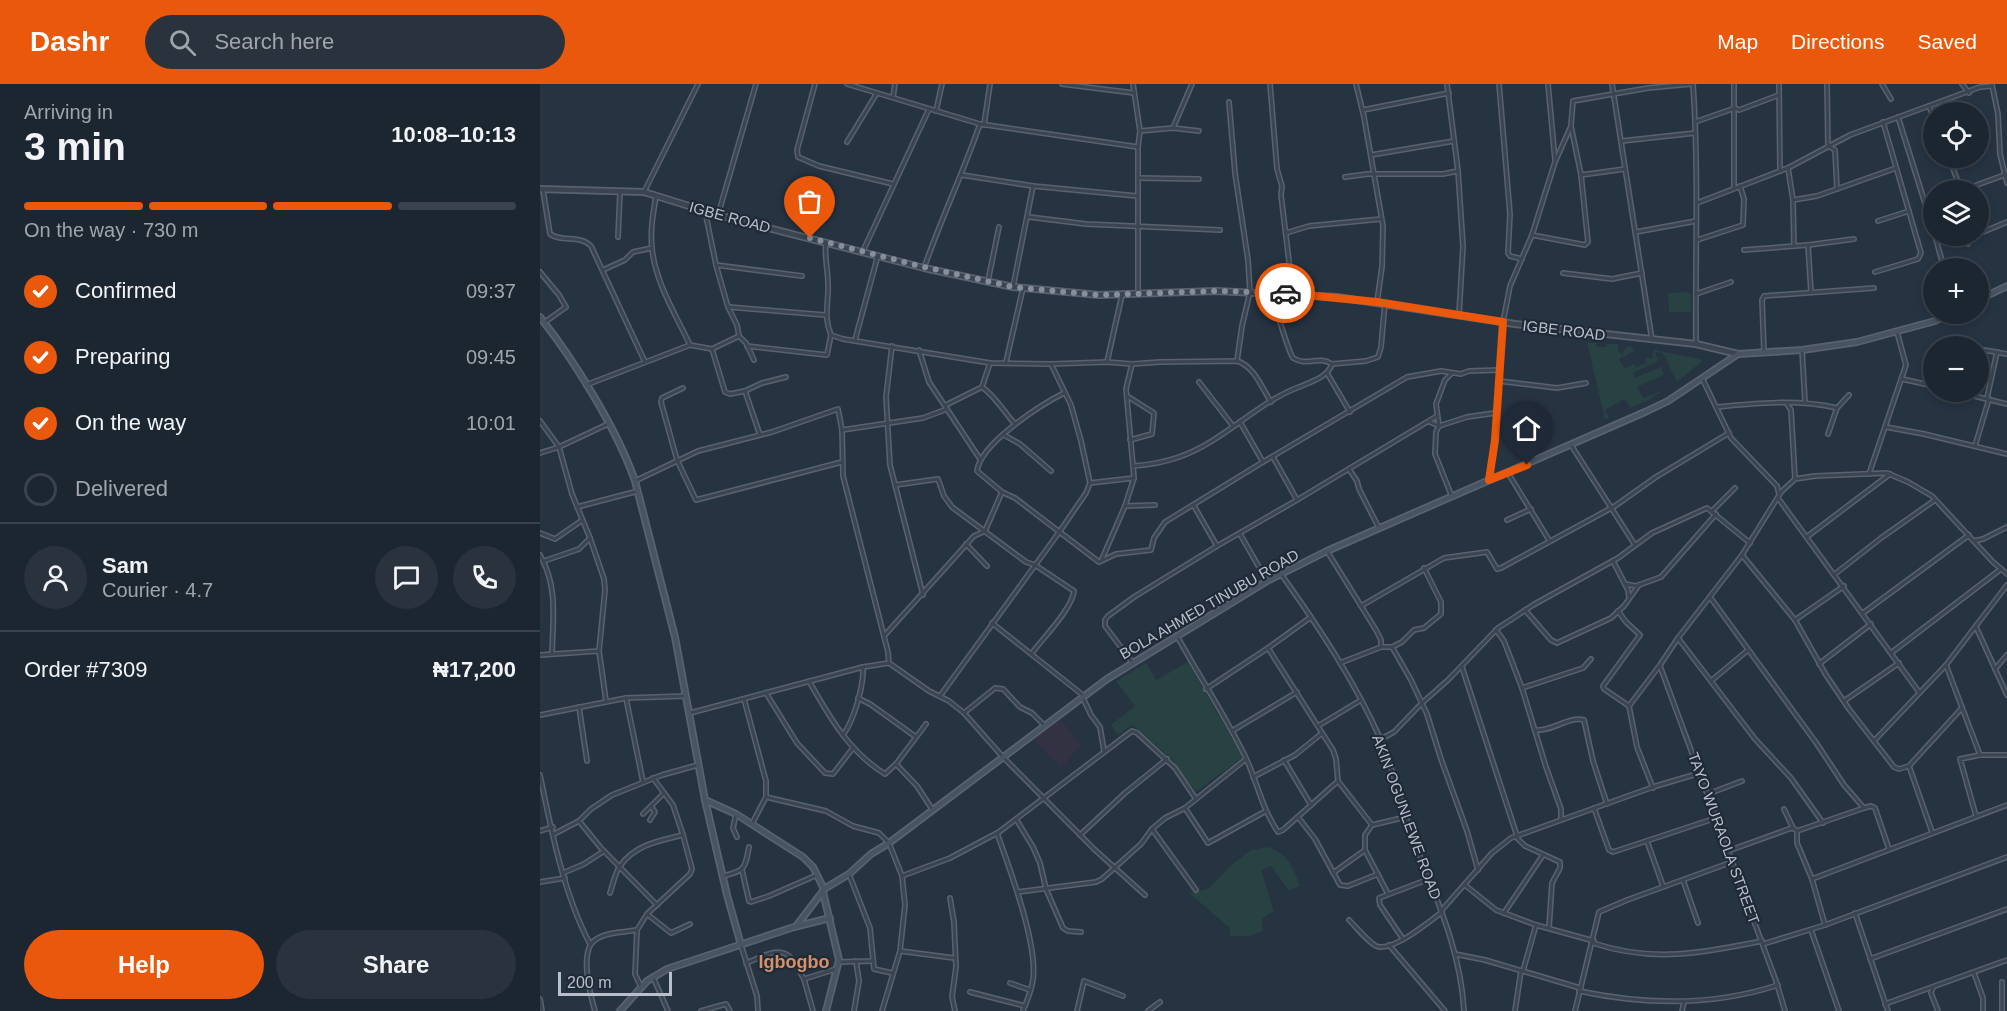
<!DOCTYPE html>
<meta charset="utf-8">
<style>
:root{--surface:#1c2631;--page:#29323d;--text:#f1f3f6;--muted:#a0a5ab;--line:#3a434d;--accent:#ea580c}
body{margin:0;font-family:Arial,sans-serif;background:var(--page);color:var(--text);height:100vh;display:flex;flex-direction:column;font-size:22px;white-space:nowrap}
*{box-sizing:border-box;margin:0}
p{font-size:20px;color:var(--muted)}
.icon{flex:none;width:33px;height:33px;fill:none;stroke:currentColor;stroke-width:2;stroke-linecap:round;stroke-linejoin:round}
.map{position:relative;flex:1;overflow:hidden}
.side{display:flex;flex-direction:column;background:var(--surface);width:540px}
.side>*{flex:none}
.controls{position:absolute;left:1383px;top:18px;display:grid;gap:12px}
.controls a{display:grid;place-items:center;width:66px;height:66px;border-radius:50%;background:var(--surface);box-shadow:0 3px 9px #0003,0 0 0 2px var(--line);font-size:30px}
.scale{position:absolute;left:18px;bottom:15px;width:114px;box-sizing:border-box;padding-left:6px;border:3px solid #b7c0cb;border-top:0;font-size:16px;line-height:21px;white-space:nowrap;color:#b7c0cb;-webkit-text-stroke:4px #1f2a36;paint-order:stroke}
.pin{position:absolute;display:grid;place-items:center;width:51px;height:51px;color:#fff;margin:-62px -26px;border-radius:50% 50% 50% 0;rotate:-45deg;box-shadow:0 0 6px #0007}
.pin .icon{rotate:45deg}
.courier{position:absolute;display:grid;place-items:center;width:60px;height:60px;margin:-30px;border:4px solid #ea580c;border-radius:50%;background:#fff;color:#222;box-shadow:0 2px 8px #0007}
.summary em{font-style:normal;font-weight:600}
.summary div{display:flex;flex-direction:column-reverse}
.summary{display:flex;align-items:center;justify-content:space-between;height:102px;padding:0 24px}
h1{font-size:39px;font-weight:600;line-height:45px}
.bar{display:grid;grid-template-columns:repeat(4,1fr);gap:9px 6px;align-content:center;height:72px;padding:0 24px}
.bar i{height:8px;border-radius:4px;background:var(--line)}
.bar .active{background:var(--accent)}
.bar p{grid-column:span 4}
.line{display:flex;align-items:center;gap:15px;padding:0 24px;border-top:2px solid var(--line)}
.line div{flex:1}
.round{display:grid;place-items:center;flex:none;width:63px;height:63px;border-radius:32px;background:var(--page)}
ol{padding:0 24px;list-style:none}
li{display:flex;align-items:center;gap:18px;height:66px}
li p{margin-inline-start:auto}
li .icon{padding:6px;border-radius:50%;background:var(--accent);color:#fff;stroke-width:4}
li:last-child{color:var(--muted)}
li i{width:33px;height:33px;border:3px solid var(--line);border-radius:50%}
.cta{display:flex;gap:12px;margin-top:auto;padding:12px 24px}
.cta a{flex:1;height:69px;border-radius:36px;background:var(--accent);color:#fff;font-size:24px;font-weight:600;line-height:69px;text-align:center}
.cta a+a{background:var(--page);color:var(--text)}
header{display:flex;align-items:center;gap:36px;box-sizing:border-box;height:84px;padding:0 30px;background:var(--accent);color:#fff}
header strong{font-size:28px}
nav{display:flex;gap:33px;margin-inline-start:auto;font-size:21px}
.search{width:420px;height:54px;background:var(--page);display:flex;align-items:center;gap:15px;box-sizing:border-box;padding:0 21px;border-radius:33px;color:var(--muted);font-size:22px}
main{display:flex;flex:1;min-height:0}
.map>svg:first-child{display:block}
</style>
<header>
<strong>Dashr</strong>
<div class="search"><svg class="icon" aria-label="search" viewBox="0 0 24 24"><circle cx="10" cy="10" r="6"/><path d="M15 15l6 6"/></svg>Search here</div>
<nav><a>Map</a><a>Directions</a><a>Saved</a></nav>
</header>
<main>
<section class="side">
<div class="summary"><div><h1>3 min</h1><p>Arriving in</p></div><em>10:08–10:13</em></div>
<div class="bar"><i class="active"></i><i class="active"></i><i class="active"></i><i></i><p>On the way · 730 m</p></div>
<ol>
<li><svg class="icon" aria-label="check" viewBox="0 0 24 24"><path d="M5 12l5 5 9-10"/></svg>Confirmed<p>09:37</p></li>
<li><svg class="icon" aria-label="check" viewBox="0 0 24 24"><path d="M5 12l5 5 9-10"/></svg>Preparing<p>09:45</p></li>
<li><svg class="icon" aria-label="check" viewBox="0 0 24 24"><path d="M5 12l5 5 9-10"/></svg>On the way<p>10:01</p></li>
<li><i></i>Delivered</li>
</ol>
<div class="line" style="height:108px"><a class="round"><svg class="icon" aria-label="person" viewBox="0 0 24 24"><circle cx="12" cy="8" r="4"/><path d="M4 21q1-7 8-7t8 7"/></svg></a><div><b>Sam</b><p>Courier · 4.7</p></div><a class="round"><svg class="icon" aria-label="chat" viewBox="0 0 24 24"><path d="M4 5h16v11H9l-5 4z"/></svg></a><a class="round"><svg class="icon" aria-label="phone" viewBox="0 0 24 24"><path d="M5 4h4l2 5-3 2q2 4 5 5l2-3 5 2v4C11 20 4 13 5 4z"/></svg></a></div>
<div class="line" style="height:78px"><div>Order #7309</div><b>₦17,200</b></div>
<div class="cta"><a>Help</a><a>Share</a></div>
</section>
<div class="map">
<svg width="1467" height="927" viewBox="0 0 1467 927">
<rect width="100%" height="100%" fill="#263341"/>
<!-- medical -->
<path fill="#333242" d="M521 635 541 662 521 684 493 655Z"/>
<!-- green -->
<g fill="#284142">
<path d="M1146 208 1151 210V228H1129L1128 209Z"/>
<path d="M1047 259H1056L1057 263H1067V260H1078V266L1082 271 1086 263 1091 262 1094 267 1079 275 1084 284 1094 280 1096 283 1106 279 1105 275 1109 273 1110 275H1112L1114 266 1160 275 1162 277 1137 298 1123 269 1115 268 1118 277 1093 289 1095 294 1121 283 1124 291 1097 303 1103 314 1124 306 1107 317 1090 324 1085 315 1065 326 1069 334 1065 335Z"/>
<path d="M648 578 703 673 656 708 632 675 592 641 578 651 571 641 595 622 576 597 606 579 616 596Z"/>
<path d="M729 763C749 771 753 783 760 802L749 807 731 782 721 786 734 827 722 835 723 847 710 852H690V844L649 809 668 805 690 782 711 766Z"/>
</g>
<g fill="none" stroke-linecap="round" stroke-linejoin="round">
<!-- minor casing -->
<g stroke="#58636e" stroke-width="6">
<g id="minor">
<path d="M275 0 257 66 258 73 279 82 353 100"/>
<path d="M307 0 440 40 598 63"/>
<path d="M522 0 594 9"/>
<path d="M593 0 600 47 598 63V210"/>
<path d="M730 0 737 85 742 102 741 111 753 210"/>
<path d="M816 0 824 33 843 142 842 183 837 218"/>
<path d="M907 0 918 87 923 162 919 231"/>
<path d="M959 0 970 130 968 169 970 172 982 175"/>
<path d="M1008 0 1015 76"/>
<path d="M1072 0 1112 256"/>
<path d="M1153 0C1159 87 1155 174 1156 260"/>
<path d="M1239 0 1240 87"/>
<path d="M1287 0 1288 62 1295 66 1297 105"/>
<path d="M1342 0 1351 15"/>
<path d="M1422 0 1429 9"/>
<path d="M1452 1 1458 30 1460 70 1467 99"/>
<path d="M353 13 355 0"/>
<path d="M689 18 695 89 708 176 710 208 702 242 697 277"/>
<path d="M1389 22 1394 34"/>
<path d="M823 26 909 9"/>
<path d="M396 27 402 0"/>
<path d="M1358 33 1394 148"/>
<path d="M1155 38 1195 24 1199 26 1239 11"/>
<path d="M444 41 450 0"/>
<path d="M633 44 652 0"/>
<path d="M600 47 633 44 659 47"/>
<path d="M1082 57 1155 49"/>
<path d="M307 58 337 9"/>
<path d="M831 71 914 57"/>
<path d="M1409 74 1421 106"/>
<path d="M1248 84 1253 116 1254 162"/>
<path d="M422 91 493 102 597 112"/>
<path d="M1041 91 1085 85"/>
<path d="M805 93 828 90H903L918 87"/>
<path d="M599 94 659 95"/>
<path d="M1194 103V0"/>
<path d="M3 106 10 150C22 159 39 150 51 162L105 278"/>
<path d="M1423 106 1467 90"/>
<path d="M104 108 158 0"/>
<path d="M116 112C113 130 110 147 112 164 115 198 136 231 150 261"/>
<path d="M1253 116 1277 112 1356 84"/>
<path d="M1157 119 1248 84 1310 51 1440 3 1452 2"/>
<path d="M1386 121 1394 118"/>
<path d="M165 127 176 181 188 223 197 241 199 252 206 259 214 276"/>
<path d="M178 131 216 0"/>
<path d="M489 133 546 140 680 146"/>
<path d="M1338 137 1369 127"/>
<path d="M1096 148 1156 137"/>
<path d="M746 149 769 142 841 135"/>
<path d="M1438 150 1467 138"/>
<path d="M992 151 1045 161 1048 158 1041 91 1031 42 1033 17 1108 4 1151 0"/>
<path d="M1395 152 1404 184"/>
<path d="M78 153 80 108"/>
<path d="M1157 156 1203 141 1204 115 1200 102"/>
<path d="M286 158C284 173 288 185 288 200 289 219 283 232 291 251L303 255 450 279 511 280 567 278 592 280 620 278 697 277C714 282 722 304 731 318"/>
<path d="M1428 160 1429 157 1436 152"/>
<path d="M1268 161 1314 155"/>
<path d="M1204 166 1268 161 1271 208"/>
<path d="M323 167 389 25"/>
<path d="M176 181 262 192"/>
<path d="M384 184C401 135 423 89 440 40"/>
<path d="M63 186 85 176 93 168 112 164"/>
<path d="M0 188 19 211 26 223 5 238"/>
<path d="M1335 188 1378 175 1381 169 1343 38"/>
<path d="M1023 189 1072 195 1102 189"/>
<path d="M448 197 459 143"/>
<path d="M473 203 493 102"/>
<path d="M733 210C732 215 749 268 753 274 768 283 778 271 792 280"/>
<path d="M1156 210 1191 198"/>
<path d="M189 223 285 231"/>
<path d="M315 256 338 171"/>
<path d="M207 262 287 271 291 251"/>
<path d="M352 262 346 313 350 381 383 511"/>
<path d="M172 265 185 308 190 310 205 307 220 351"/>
<path d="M1438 265 1467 270"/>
<path d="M379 266 389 298 440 375"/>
<path d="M1262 266 1265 318"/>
<path d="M1224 268 1222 216 1224 212 1334 204"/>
<path d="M466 278 483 204"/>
<path d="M567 278 582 211"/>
<path d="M592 280 586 305 593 382"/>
<path d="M787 289 810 328"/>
<path d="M911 290 905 296 896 320 899 342 896 348 895 370 912 413"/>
<path d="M1162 294 1191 354 1237 402 1239 410"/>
<path d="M1362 295 1394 302"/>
<path d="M959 297 1017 304 1046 299"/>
<path d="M659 298 693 342"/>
<path d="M46 301 150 261 172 265 199 252"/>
<path d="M442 303C456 313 464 328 475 340"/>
<path d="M143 304 122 314 121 318 137 376 156 416 302 378"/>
<path d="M205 307 222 299 246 293"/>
<path d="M1418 308 1467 320"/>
<path d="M524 309C500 321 440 360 437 387L462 408 475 414 559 478 576 470 611 466 614 454 625 438 723 378 867 293 901 287 921 290 929 287 959 286"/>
<path d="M587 312 614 329 612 350 590 356"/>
<path d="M1447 314 1457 268"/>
<path d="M1247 320 1251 326 1255 395"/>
<path d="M406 321 442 303 450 279"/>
<path d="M1177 323C1217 319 1258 315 1297 324"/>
<path d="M0 337 19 363 32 410 50 454 64 495 65 506 59 567 66 617"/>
<path d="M700 338 723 378"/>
<path d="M890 338 899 342 927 333 955 329"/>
<path d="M1346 343 1384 350 1467 370"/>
<path d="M302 346 383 334 407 325"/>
<path d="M1288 350 1297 324 1309 311"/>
<path d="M464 351 480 360 511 387"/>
<path d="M1031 361 1095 461"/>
<path d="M1435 362 1449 315"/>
<path d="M0 369 19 363 68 340"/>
<path d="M733 373 757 416"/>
<path d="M809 385 817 397 819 405 839 444"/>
<path d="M968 389 1009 456"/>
<path d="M1329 390 1366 281 1357 248"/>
<path d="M594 394 593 382C608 381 625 378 639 373 683 358 716 319 759 303 771 298 788 293 792 280L826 277 838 273 841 263 845 219"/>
<path d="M949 396 955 356 963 238 970 202 992 151 1015 78 1031 42"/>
<path d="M95 397 158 367 232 348 298 325 302 346 303 392 348 568 349 579"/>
<path d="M550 399 594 394 585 422 562 475"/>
<path d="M355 401 398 395 404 412 412 423 486 478 495 481 534 507C532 525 503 554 492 569"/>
<path d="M1238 414 1379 608"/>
<path d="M585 422 615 421"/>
<path d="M654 422 677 462"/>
<path d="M37 423 98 407"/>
<path d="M1172 427 1195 404"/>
<path d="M967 436 991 425"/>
<path d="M0 449 15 455 41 437"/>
<path d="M700 450 727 497"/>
<path d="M1268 452 1350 390"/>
<path d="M1434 457 1443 455 1467 443"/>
<path d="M426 460 447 482"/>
<path d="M787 467 836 546 841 556V563"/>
<path d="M0 471C18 502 13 535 12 569"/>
<path d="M1202 471 1255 536 1286 591 1309 625 1354 683 1359 685 1369 682 1421 625"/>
<path d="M4 477 39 465 50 454"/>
<path d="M1073 477 1088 506 1089 513"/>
<path d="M741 490C778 542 814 596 840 654 855 688 862 727 876 762 897 816 921 868 924 927"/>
<path d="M1295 490 1341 454 1395 416"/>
<path d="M1085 500 1096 502 1121 493 1176 430"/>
<path d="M1170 513 1277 660 1304 701 1324 724 1331 722 1335 724 1349 765"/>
<path d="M821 522 904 474 947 468 957 485 961 484 1075 422 1116 393 1189 349"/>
<path d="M985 526 1011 556 1017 559 1071 534 1084 522 1099 501"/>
<path d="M1078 527 1086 538 1100 551 1063 602 1064 605 1089 622 1097 663 1113 704"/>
<path d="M1323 529 1429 451"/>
<path d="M1255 536 1304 502"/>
<path d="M452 539 544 612"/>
<path d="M1436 543 1467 611"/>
<path d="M956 546 964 557 982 604 1006 683 1021 725V736"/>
<path d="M344 552 434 452 445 447 462 408"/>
<path d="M637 552C659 592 685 631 705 672 717 697 722 725 738 748L743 746 798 697"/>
<path d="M1138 554 1215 655 1251 694 1283 739"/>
<path d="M852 563 871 596 887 630 901 675 927 747 938 786"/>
<path d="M728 564 793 666 796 675 798 697 832 741"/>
<path d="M1351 569 1461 485"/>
<path d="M0 571 59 567"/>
<path d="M592 578 565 542V536L568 532 594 513 677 462 757 416 897 332"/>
<path d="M800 579 841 563H852L862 558 874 546 884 544 901 530V518L884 484"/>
<path d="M1279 580 1331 540"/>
<path d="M1406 581 1440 671"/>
<path d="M1120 582 1236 897 1245 927"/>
<path d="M922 583 978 755 985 762 1020 778V784L1012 799 1009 844"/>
<path d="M1455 585 1467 571"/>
<path d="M269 597C289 632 309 668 345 690L356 680 386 640"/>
<path d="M1171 597 1208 566"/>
<path d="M982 604 1043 584 1051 575"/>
<path d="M666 605 728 564 771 533"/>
<path d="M226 609 257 659 285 689 293 690 313 664"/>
<path d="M400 612 520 447 546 409 550 399 541 357 531 321 511 280"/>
<path d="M86 614 103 698"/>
<path d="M318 614 330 620 376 653"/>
<path d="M543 614 551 631 560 643 564 667"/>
<path d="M204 615 226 697V713L212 740"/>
<path d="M1304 617 1359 579"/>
<path d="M1089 622 1120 581 1138 554 1202 471 1241 408 1255 395 1275 392 1347 389 1368 398 1392 412 1453 478 1467 490"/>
<path d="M39 623 47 677"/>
<path d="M150 629 323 583 349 579 389 607 409 617 424 629 462 672 554 765 605 811"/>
<path d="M424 629 455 604 463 605 480 623 492 629 504 641"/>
<path d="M0 631 86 614 146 612"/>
<path d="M778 642 821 616"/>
<path d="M995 646C1012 648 1028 632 1044 636L1053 677 1067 720"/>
<path d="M692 647 757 608"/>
<path d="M303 651C314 636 324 602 323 583"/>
<path d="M841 655 854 648 882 619 908 596 958 544 972 535 993 521 1078 474 1112 449 1167 424 1210 459"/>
<path d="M1334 657 1406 581 1467 501"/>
<path d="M744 676 771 721"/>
<path d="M356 680 377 702 392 725"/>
<path d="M1369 682 1392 748"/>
<path d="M0 691C11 746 24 811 50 860"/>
<path d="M713 693 755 671 781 650"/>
<path d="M1168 710 1202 697"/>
<path d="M226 713 286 727 313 742 339 749 349 759 362 792 365 821 360 867 342 927"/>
<path d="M645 724 668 759 726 727"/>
<path d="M1054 724 1069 766 1073 768 1176 734"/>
<path d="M1244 725 1253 744"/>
<path d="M103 730 124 709"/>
<path d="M196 730 193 744 197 753"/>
<path d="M1436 732 1420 675 1440 671H1467"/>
<path d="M758 733 775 755 800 801 808 802 838 790"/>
<path d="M476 735 493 763 500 779 506 805 523 844 528 847 541 848"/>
<path d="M110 736 115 728 111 722"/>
<path d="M39 737 61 764 117 821"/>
<path d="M612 745 656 806"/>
<path d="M0 747 13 743"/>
<path d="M1257 747V759L1272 795 1285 841"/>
<path d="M457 749C469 783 501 867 492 901 490 910 486 919 483 927"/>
<path d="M14 750 39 737 51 725 72 711 122 691 158 681"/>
<path d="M540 751 585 709 627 675"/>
<path d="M1107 757 1123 802"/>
<path d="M1188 767 1249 745 1253 744 1257 747 1324 724"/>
<path d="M202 786 209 817 211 818 229 812 277 791"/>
<path d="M23 789 44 780 64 767"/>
<path d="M793 789 825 766"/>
<path d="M309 790 330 844 334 885 352 889"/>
<path d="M183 792C205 787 205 785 209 763"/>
<path d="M362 792 410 774 459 748 592 647 597 649 635 684 656 715"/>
<path d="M1272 795 1467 721"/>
<path d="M1143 796 1158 839"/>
<path d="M0 798 25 794"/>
<path d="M925 801 956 826 996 841 1054 857"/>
<path d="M478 808 556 798 562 795 601 760 612 745 625 734 645 724 706 675"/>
<path d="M70 809C73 800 75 789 80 782 96 760 119 757 143 751"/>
<path d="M848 810 825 766V751L832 741 866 733"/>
<path d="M410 814 414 838 416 883 412 913 415 927"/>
<path d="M901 827 952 769 971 754 1116 702 1160 689"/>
<path d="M964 829 1003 771"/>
<path d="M1315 829 1348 927"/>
<path d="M107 830 131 849 150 840"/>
<path d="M809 836C817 844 827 857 836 862 852 869 890 837 902 828"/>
<path d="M1271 846 1299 927"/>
<path d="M863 855 840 821 839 814 889 795"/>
<path d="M1053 859C1112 879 1163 869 1222 857"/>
<path d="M1223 860 1285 841 1467 773"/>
<path d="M201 861 217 912 218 927"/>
<path d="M849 861 905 927"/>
<path d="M360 867 414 874"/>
<path d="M915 870 945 876 1040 904"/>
<path d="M1330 875 1467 825"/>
<path d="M299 878 333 877"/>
<path d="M206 879C219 875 239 860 251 874 257 880 260 889 264 895L296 885"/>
<path d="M983 887 996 841"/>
<path d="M1434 889 1443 914V927"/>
<path d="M113 893 128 927"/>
<path d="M264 895 273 927"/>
<path d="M1462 898V927"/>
<path d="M470 899 490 906"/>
<path d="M101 903 95 890 97 846 107 830 150 790 152 785 143 751 133 721 113 694"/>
<path d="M1393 903 1391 909 1398 927"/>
<path d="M1039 907C1105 921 1174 922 1238 901"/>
<path d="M430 908 485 922"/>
<path d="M0 915 2 927"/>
<path d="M1345 920 1467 876"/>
<path d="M55 927C50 910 39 867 55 856 66 848 84 848 97 846"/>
<path d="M161 927 186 920 190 927"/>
<path d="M314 927 319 897 316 877"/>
<path d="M537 927 544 897 583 912"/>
<path d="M608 927 620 918"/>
<path d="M975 927 981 887"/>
<path d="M1035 927 1059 828 1087 816 1192 778"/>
<path d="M1142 927 1144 918"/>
</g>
</g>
<!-- tertiary casing -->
<g stroke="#58636e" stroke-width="8">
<path id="tertiary" d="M0 105 104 108 178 131 384 184 473 203 559 211 676 207 797 213 975 240 1156 260 1198 270"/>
</g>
<!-- secondary casing -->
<g stroke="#58636e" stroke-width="8">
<g id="secondary">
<path d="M1438 216 1467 202"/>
<path d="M0 233C34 276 77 345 95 397L135 553 165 716 187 811 201 861"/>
<path d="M165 716 196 730 263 773 273 783 284 805"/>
<path d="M284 805 309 790 331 770 349 759 567 595 727 497 787 467 1105 328 1128 317 1198 270 1262 266 1317 258 1395 237 1410 230"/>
<path d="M283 808 299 876 286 927"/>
<path d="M257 841 283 807"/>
<path d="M80 927 107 897 127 885 254 843 290 834"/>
</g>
</g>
<!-- minor -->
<use href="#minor" stroke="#3a4551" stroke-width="3"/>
<!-- tertiary -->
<use href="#tertiary" stroke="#3a4551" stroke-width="4.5"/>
<!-- secondary -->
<use href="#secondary" stroke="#485464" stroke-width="4.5"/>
</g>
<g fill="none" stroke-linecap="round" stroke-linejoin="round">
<!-- done -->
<path stroke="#848f9b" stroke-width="6" stroke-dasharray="0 10.8" d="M270 154 384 183 473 203 559 211 676 207 745 209"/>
<!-- route -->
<path stroke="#ea580c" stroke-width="8" d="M745 209 837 218 963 238 955 356 949 396 987 381"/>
</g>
<g text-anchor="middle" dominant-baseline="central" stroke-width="4.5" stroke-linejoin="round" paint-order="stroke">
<!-- street labels -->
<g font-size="15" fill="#b7c0cb" stroke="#1f2a36">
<text transform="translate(190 133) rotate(15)">IGBE ROAD</text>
<text transform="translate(1024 246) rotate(7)">IGBE ROAD</text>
<text transform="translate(669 520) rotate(-30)">BOLA AHMED TINUBU ROAD</text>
<text transform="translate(867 733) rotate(70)">AKIN OGUNLEWE ROAD</text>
<text transform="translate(1184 754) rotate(70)">TAYO WURAOLA STREET</text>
</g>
<!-- quarter labels -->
<g font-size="18" font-weight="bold" fill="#d69067" stroke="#1f2a36">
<text x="254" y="878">Igbogbo</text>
</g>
</g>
</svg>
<div class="controls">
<a><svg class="icon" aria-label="locate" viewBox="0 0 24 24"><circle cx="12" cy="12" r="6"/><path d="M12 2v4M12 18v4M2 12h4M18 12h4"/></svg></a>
<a><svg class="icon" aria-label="layers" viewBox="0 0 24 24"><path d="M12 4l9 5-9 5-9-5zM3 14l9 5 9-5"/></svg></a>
<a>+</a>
<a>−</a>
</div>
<div class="scale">200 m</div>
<div class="pin" style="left:270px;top:154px;background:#ea580c"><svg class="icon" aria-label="bag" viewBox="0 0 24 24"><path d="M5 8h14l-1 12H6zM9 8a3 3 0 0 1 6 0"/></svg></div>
<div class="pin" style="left:987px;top:381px;background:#1f2937"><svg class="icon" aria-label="home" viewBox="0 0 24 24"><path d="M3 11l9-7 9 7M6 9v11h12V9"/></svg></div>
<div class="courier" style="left:745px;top:209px"><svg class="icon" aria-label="car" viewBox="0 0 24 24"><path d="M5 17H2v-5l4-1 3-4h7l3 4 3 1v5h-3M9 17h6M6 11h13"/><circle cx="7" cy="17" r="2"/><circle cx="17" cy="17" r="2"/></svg></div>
</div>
</main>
